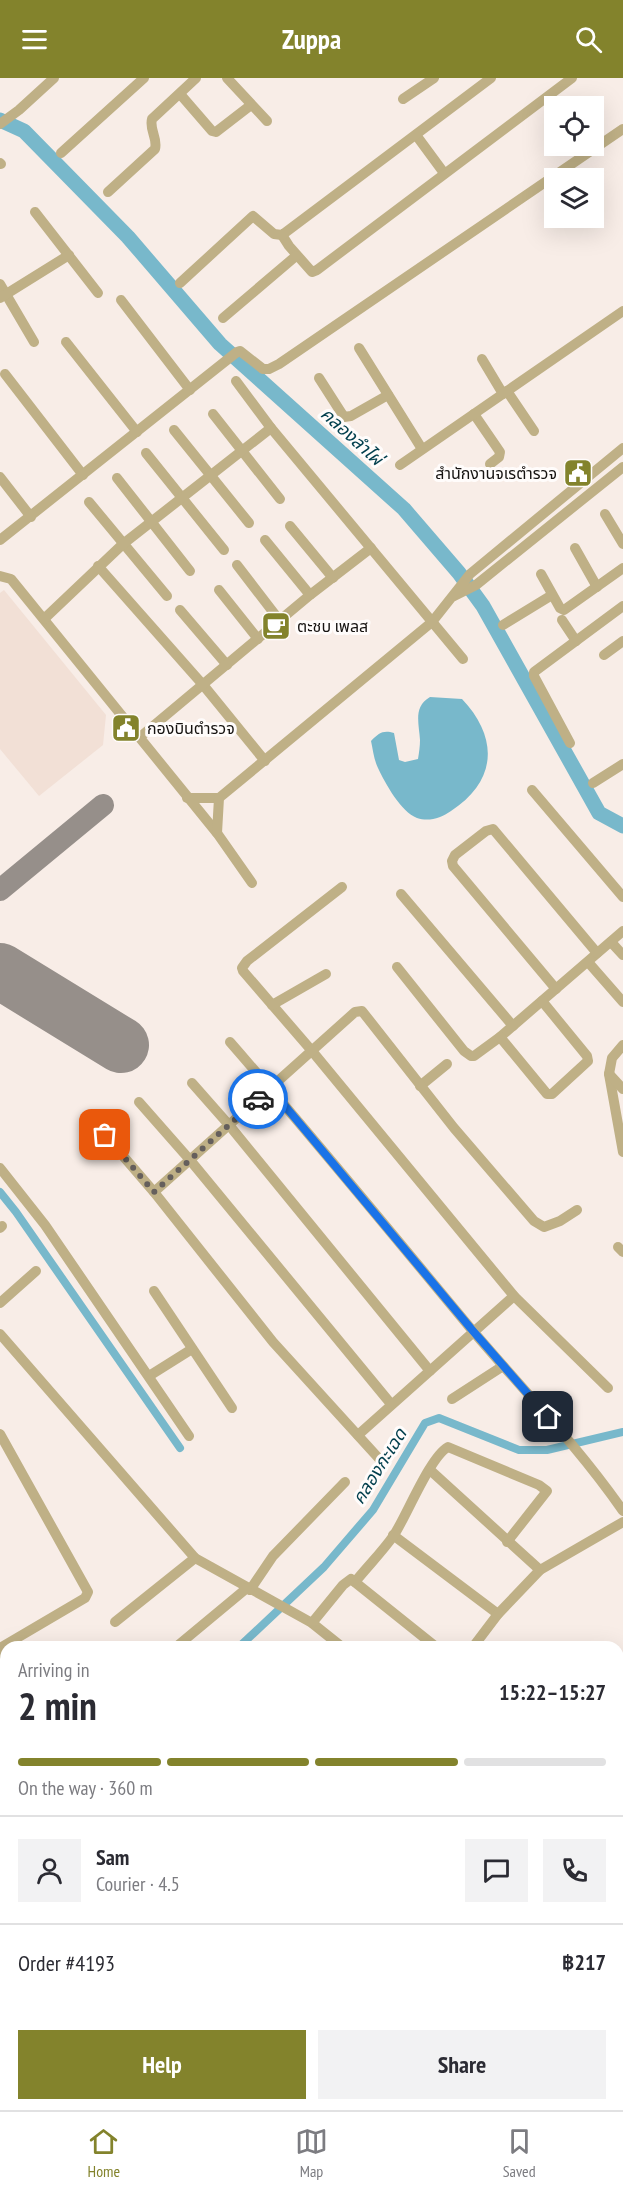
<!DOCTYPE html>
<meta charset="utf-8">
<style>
:root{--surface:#fff;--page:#f2f2f3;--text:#2b2b33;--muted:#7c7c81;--line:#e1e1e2;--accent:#83832c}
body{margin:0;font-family:"PT Sans Narrow","Noto Sans Thai",sans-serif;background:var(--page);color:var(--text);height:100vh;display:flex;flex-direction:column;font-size:22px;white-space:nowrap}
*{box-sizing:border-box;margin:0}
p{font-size:20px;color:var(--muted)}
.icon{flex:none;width:33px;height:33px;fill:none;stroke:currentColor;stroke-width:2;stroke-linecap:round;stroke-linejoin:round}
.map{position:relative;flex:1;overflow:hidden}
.panel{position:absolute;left:0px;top:1563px;width:624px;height:470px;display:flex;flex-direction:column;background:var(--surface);border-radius:18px 18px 0 0;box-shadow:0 6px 24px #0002}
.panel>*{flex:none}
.controls{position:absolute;left:544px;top:18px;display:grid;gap:12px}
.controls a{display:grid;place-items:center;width:60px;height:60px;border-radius:0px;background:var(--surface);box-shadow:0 6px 24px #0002;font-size:30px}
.pin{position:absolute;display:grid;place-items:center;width:51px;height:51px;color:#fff;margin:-26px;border-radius:12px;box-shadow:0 3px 9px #0006}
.courier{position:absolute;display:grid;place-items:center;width:60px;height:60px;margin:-30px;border:4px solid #1a73e8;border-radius:50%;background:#fff;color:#222;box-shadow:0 2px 8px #0007}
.head em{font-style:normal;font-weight:700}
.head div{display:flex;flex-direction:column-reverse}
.head{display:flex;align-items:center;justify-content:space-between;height:102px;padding:0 18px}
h1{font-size:39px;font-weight:700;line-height:45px}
.bar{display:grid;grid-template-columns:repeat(4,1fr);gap:9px 6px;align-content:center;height:72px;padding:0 18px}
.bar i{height:8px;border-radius:4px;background:var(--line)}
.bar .on{background:var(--accent)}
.bar p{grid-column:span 4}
.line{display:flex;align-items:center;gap:15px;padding:0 18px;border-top:2px solid var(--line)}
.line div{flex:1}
.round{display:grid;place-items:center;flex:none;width:63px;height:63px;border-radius:0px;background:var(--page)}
.button{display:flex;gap:12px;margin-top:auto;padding:12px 18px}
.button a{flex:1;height:69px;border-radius:0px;background:var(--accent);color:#fff;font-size:24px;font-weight:700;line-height:69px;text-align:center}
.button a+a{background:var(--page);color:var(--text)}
header{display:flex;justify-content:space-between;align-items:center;height:78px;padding:0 18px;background:var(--accent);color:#fff;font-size:27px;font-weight:700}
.tabs{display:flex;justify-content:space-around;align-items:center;height:84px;border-top:2px solid var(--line);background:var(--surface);font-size:16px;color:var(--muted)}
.tabs a{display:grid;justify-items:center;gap:3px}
.tabs .on{color:var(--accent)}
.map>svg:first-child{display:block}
</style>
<header><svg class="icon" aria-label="menu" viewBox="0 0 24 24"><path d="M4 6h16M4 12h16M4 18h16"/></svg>Zuppa<svg class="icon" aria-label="search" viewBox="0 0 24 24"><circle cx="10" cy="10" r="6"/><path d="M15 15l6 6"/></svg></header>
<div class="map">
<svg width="623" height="2032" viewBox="0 0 623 2032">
<rect width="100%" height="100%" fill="#f8ede7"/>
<!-- built -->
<path fill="#f2e0d6" d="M4 512 106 637 103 667 39 718 0 671V515Z"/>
<!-- water -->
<path fill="#78b8cb" d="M430 619 462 621C499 660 497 703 451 733 441 740 429 744 417 740 401 734 385 705 378 690 374 682 373 672 371 663 379 655 383 652 394 655L399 682 405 684 418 681C419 675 420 668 420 662 419 645 413 629 430 619Z"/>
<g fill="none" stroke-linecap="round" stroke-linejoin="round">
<!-- canal -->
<g stroke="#78b8cb" stroke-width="8">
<path d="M0 1114 16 1134 180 1370"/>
<path d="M239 1569 324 1489 373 1432 425 1345 439 1340 519 1372H547L623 1354"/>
<path d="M0 1850 6 1845"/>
</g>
<!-- river -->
<path stroke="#78b8cb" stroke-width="15" d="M0 42 24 53 128 159 220 266 404 431 459 495 483 528 599 735 623 748"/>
<!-- taxiway -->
<path stroke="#968f8a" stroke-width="22" d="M0 812 103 727"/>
<!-- runway -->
<path stroke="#968f8a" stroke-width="56" d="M0 893 121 967"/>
<!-- minor -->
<g stroke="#bfb086" stroke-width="10">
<path d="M227 0 267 43"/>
<path d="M180 16 212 53 216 54 251 27"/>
<path d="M403 21 434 0"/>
<path d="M0 46 19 32 54 0"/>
<path d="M416 57 444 95"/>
<path d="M61 75 144 0"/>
<path d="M0 85 1 86"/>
<path d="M108 114 155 71C158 60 149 52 152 41L196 0"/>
<path d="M35 134 98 215"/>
<path d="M282 157 289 168 312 194 317 192 572 0"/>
<path d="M180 205 253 138 274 156 282 157 491 0"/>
<path d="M0 206 34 264"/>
<path d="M0 220 69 177"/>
<path d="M121 222 190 312"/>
<path d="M223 240 296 178"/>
<path d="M66 264 137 354"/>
<path d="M359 270 422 371"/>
<path d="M482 281 503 316"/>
<path d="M5 296 83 397"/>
<path d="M319 300 344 339 351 338 388 317"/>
<path d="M236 303 271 350 463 581"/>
<path d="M507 313 534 353"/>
<path d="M213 336 280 421"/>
<path d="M474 336 500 374 499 379 490 386"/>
<path d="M174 352 249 445"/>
<path d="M146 375 224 472"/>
<path d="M400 387 623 233"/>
<path d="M0 399 31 439"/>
<path d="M117 400 190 493"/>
<path d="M89 424 167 518"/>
<path d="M605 436 623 466"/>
<path d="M290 448 333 500"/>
<path d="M0 462 237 274 240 273 263 291H269L279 286 623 51"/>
<path d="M265 462 310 517"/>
<path d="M575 470 597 509"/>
<path d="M237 487 280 543"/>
<path d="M98 488 204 608 265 683"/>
<path d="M541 496 560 530 564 532 623 490"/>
<path d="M0 498 11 501 217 755 252 805"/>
<path d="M219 512 258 561"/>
<path d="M454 518 476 507 623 389"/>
<path d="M180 532 227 587"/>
<path d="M44 541 123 466 271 350"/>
<path d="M562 542 576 563"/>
<path d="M503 547 552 517"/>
<path d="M604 577 623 563"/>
<path d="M140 659 310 517 371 470"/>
<path d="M570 665 534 598V594L623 528"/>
<path d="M593 705 623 686"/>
<path d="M532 712 623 819"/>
<path d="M187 720H219"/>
<path d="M217 755 219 720 432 544 470 496 623 370"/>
<path d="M342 809 247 883 242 890 243 893 312 973 514 1218 608 1310"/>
<path d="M401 816 513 948"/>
<path d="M611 864 623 877"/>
<path d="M588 884 623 924"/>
<path d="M397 889 464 973 471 978H474L500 959 623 853"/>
<path d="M556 911 453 788 452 783 455 777 486 753 493 751 597 875"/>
<path d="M272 927 326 896"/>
<path d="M500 959 547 1016H552L588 983 587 978 542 923"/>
<path d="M230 964C312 1058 392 1156 472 1252 523 1312 578 1368 623 1433"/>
<path d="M623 967 612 980 609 996 623 1074"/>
<path d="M609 996 623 1011"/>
<path d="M192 1005 229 1047 430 1293"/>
<path d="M420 1008 447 986"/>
<path d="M139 1024 190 1082 391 1326"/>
<path d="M105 1057 154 1114 273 1264 383 1385"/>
<path d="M0 1090 45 1147 189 1358"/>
<path d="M154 1114 355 934 362 933 454 1050 534 1143 544 1149 560 1143 577 1132"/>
<path d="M0 1150 2 1148"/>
<path d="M618 1169 623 1174"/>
<path d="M154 1213 232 1330"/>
<path d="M0 1225 36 1193"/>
<path d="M0 1256 195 1480 312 1545 342 1569"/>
<path d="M149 1298 192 1271"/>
<path d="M452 1321 503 1288"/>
<path d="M0 1356 88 1514 85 1520 0 1570"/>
<path d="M358 1357 514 1218"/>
<path d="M430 1392 540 1492"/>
<path d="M393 1457 498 1536"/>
<path d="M355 1504C367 1489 383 1473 394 1457 407 1437 430 1379 448 1369L539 1407 547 1413 507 1464"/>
<path d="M250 1512 273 1478 345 1404"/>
<path d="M115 1544 195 1480"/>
<path d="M312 1545 343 1507 351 1501 436 1569"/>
<path d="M176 1569 247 1510"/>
<path d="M473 1569 498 1536 540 1492 623 1444"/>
<path d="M0 1573 6 1584"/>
<path d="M618 1721 623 1718"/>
<path d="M0 1773 6 1784"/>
<path d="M618 1804 623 1800"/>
<path d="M0 1939 6 1936"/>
<path d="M618 1976 623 1972"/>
<path d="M0 1994 6 2005"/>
<path d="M17 2026 20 2032"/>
<path d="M135 2026 138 2032"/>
<path d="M261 2026 264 2032"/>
<path d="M385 2032 398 2026"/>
<path d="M524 2032 534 2026"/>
</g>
</g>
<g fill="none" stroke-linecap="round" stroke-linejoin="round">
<!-- done -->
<path stroke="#655f5c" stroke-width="6" stroke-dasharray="0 10.8" d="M105 1057 154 1114 258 1021"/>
<!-- route -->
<path stroke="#1a73e8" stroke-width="8" d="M258 1021 270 1010 473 1253 548 1339"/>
</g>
<!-- icons -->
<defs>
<g id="civic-square" transform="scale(1.5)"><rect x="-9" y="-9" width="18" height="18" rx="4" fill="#83832c" stroke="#fffcfb"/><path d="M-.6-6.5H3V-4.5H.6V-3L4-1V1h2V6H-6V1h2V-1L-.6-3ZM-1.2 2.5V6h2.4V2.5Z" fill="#fff"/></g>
<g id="cafe-square" transform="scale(1.5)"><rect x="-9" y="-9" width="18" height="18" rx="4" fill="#83832c" stroke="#fffcfb"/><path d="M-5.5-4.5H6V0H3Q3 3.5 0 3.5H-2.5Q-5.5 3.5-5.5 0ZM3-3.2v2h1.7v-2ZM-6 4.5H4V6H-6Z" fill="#fff"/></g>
</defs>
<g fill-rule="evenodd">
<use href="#civic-square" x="578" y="395"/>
<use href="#cafe-square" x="276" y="548"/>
<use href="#civic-square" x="126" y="650"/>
</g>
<g text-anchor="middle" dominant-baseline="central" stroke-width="6" stroke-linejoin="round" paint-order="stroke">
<!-- poi labels -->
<g font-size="16" fill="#161311" stroke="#fffcfb" text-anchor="start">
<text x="557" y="395" text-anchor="end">สำนักงานจเรตำรวจ</text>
<text x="297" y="548">ตะชบ เพลส</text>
<text x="147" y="650">กองบินตำรวจ</text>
</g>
<!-- water labels -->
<g font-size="18" font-style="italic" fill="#013e4c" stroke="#fffcfb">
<text transform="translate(352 358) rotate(42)">คลองลำไผ่</text>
<text transform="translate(379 1388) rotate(-58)">คลองกะเฉด</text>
</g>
</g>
</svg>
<div class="controls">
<a><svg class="icon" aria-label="locate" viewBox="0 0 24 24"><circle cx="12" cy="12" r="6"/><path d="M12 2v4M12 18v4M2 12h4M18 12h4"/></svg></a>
<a><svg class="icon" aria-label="layers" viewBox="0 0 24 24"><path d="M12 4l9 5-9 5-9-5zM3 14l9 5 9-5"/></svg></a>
</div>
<div class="pin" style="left:105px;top:1057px;background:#ea580c"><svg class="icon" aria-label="bag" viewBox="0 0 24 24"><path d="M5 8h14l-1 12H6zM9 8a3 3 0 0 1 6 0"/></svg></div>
<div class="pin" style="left:548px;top:1339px;background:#1f2937"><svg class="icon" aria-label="home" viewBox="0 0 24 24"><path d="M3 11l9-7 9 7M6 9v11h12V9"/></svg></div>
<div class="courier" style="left:258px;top:1021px"><svg class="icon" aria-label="car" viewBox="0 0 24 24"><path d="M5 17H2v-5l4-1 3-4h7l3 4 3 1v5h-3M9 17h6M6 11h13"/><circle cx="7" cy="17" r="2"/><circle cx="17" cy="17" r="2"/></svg></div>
<section class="panel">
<div class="head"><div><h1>2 min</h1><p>Arriving in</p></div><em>15:22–15:27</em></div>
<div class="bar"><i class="on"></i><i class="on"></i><i class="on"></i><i></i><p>On the way · 360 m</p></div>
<div class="line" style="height:108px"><a class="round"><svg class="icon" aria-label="person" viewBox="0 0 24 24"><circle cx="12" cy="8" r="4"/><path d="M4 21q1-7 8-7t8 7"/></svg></a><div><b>Sam</b><p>Courier · 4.5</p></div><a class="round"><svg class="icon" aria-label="chat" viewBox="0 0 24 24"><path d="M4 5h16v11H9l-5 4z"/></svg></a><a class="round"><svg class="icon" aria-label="phone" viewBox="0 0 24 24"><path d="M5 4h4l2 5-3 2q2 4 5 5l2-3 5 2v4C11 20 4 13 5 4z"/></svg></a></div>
<div class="line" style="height:78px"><div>Order #4193</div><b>฿217</b></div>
<div class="button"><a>Help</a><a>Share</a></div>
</section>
</div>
<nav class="tabs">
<a class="on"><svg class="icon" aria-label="home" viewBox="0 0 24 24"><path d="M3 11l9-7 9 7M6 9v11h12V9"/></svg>Home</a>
<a><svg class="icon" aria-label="map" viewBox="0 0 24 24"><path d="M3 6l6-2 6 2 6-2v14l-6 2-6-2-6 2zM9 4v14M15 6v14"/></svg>Map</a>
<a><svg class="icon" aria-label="saved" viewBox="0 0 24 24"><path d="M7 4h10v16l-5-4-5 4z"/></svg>Saved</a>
</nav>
